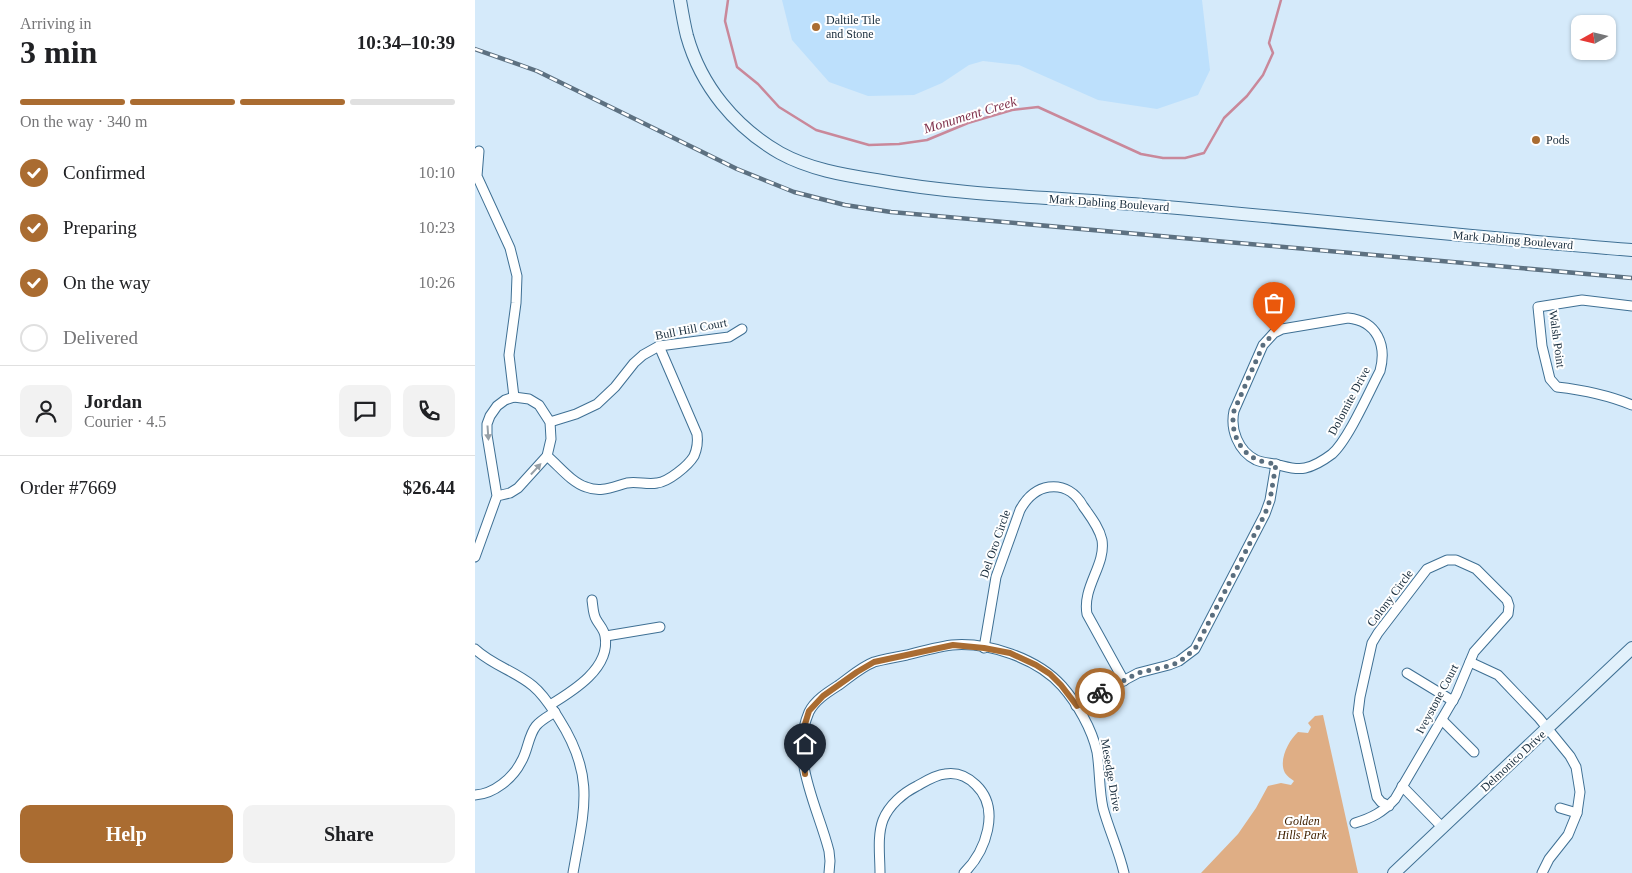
<!DOCTYPE html>
<meta charset="utf-8">
<style>
:root{--surface:#fff;--page:#f2f2f2;--text:#202124;--muted:#757577;--line:#e0e0e0;--accent:#aa6c31}
body{margin:0;font-family:Georgia,serif;background:var(--page);color:var(--text);height:100vh;display:flex;flex-direction:column;font-size:19px;white-space:nowrap}
*{box-sizing:border-box;margin:0}
p{font-size:16px;color:var(--muted)}
.icon{flex:none;width:28px;height:28px;fill:none;stroke:currentColor;stroke-width:2;stroke-linecap:round;stroke-linejoin:round}
.map{position:relative;flex:1;overflow:hidden}
.side{display:flex;flex-direction:column;background:var(--surface);width:475px}
.side>*{flex:none}
.needle{width:32px;rotate:262deg}
.buttons{position:absolute;left:1096px;top:15px;display:grid;gap:10px}
.buttons a{display:grid;place-items:center;width:45px;height:45px;border-radius:10px;background:var(--surface);box-shadow:0 1px 4px #0004;font-size:25px}
.pin{position:absolute;display:grid;place-items:center;width:42px;height:42px;color:#fff;margin:-51px -21px;border-radius:50% 50% 50% 0;rotate:-45deg;box-shadow:0 0 5px #0007}
.pin .icon{rotate:45deg}
.courier{position:absolute;display:grid;place-items:center;width:50px;height:50px;margin:-25px;border:4px solid #aa6c31;border-radius:50%;background:#fff;color:#222;box-shadow:0 1px 6px #0007}
.summary em{font-style:normal;font-weight:800}
.summary div{display:flex;flex-direction:column-reverse}
.summary{display:flex;align-items:center;justify-content:space-between;height:85px;padding:0 20px}
h1{font-size:32px;font-weight:800;line-height:38px}
.bar{display:grid;grid-template-columns:repeat(4,1fr);gap:8px 5px;align-content:center;height:60px;padding:0 20px}
.bar i{height:6px;border-radius:4px;background:var(--line)}
.bar .current{background:var(--accent)}
.bar p{grid-column:span 4}
.line{display:flex;align-items:center;gap:12px;padding:0 20px;border-top:1px solid var(--line)}
.line div{flex:1}
.round{display:grid;place-items:center;flex:none;width:52px;height:52px;border-radius:10px;background:var(--page)}
ol{padding:0 20px;list-style:none}
li{display:flex;align-items:center;gap:15px;height:55px}
li p{margin-inline-start:auto}
li .icon{padding:5px;border-radius:50%;background:var(--accent);color:#fff;stroke-width:4}
li:last-child{color:var(--muted)}
li i{width:28px;height:28px;border:2px solid var(--line);border-radius:50%}
.action{display:flex;gap:10px;margin-top:auto;padding:10px 20px}
.action a{flex:1;height:58px;border-radius:10px;background:var(--accent);color:#fff;font-size:20px;font-weight:800;line-height:58px;text-align:center}
.action a+a{background:var(--page);color:var(--text)}
main{display:flex;flex:1;min-height:0}
.map>svg:first-child{display:block}
</style>
<main>
<section class="side">
<div class="summary"><div><h1>3 min</h1><p>Arriving in</p></div><em>10:34–10:39</em></div>
<div class="bar"><i class="current"></i><i class="current"></i><i class="current"></i><i></i><p>On the way · 340 m</p></div>
<ol>
<li><svg class="icon" aria-label="check" viewBox="0 0 24 24"><path d="M5 12l5 5 9-10"/></svg>Confirmed<p>10:10</p></li>
<li><svg class="icon" aria-label="check" viewBox="0 0 24 24"><path d="M5 12l5 5 9-10"/></svg>Preparing<p>10:23</p></li>
<li><svg class="icon" aria-label="check" viewBox="0 0 24 24"><path d="M5 12l5 5 9-10"/></svg>On the way<p>10:26</p></li>
<li><i></i>Delivered</li>
</ol>
<div class="line" style="height:90px"><a class="round"><svg class="icon" aria-label="person" viewBox="0 0 24 24"><circle cx="12" cy="8" r="4"/><path d="M4 21q1-7 8-7t8 7"/></svg></a><div><b>Jordan</b><p>Courier · 4.5</p></div><a class="round"><svg class="icon" aria-label="chat" viewBox="0 0 24 24"><path d="M4 5h16v11H9l-5 4z"/></svg></a><a class="round"><svg class="icon" aria-label="phone" viewBox="0 0 24 24"><path d="M5 4h4l2 5-3 2q2 4 5 5l2-3 5 2v4C11 20 4 13 5 4z"/></svg></a></div>
<div class="line" style="height:65px"><div>Order #7669</div><b>$26.44</b></div>
<div class="action"><a>Help</a><a>Share</a></div>
</section>
<div class="map">
<svg width="1157" height="873" viewBox="0 0 1157 873">
<rect width="100%" height="100%" fill="#d5eafa"/>
<!-- built -->
<path fill="#bde0fc" d="M307 0H727L735 70 723 95 682 109 623 100 544 65 508 61 494 65 467 83 439 95 393 96 354 82 317 40Z"/>
<!-- green -->
<path fill="#dfae85" d="M848 715 883 873H726L763 834 781 808 793 786 806 783 816 785 819 781C816 779 812 776 810 773 803 760 814 740 823 732L833 733 836 727 833 723 840 716Z"/>
<g fill="none" stroke-linecap="round" stroke-linejoin="round">
<!-- stream -->
<path stroke="#c9889a" stroke-width="2.5" d="M253 0 250 21 262 67 283 84 304 107 341 130 394 145 424 144 452 140 493 123 537 110 563 107 666 154 688 158H710L729 153 749 118 772 96 788 75 798 53 794 43 806 0"/>
<!-- street casing -->
<g stroke="#3f7094" stroke-width="11">
<g id="street">
<path d="M4 151 2 176 35 248 42 276 41 303 34 355 39 397"/>
<path d="M1157 306 1107 300 1063 307 1067 346 1075 379 1082 387C1108 390 1133 395 1157 405"/>
<path d="M873 318C902 321 912 345 905 371 894 392 873 440 857 454 849 460 840 466 830 468 821 470 812 467 804 465 797 463 788 463 781 460 763 451 755 429 759 411L788 345 799 333 807 329Z"/>
<path d="M75 422 101 414 122 404 140 387 159 363 168 355 184 346 254 337 267 329"/>
<path d="M72 456C84 466 96 482 111 487 126 493 137 487 152 483 162 481 172 485 182 483 193 482 213 466 219 456 222 449 223 441 222 434L184 346"/>
<path d="M0 557 22 496 12 435V424L15 416 22 406 30 400 39 397 54 399 64 405 75 422 76 439 72 456 43 488 35 493 22 496"/>
<path d="M131 636 185 627"/>
<path d="M509 648 521 577 545 510C551 499 560 489 574 487 589 485 601 493 608 506 615 516 624 527 627 540 631 565 607 587 612 614L649 681"/>
<path d="M0 649C17 665 40 671 58 686 69 695 76 707 84 719 121 777 109 810 98 873"/>
<path d="M995 662 1023 675 1064 718 1095 756 1101 767 1105 792 1102 813 1093 835 1074 859 1067 873"/>
<path d="M932 673 978 701"/>
<path d="M75 705C98 691 136 668 130 636 129 629 124 625 121 619 118 614 118 606 117 600"/>
<path d="M601 706 663 673 694 665 704 661 720 649 790 514 795 500 801 464"/>
<path d="M967 720 999 752"/>
<path d="M927 786 967 827"/>
<path d="M0 795C19 794 38 778 46 762 53 751 53 736 61 726 66 720 74 716 80 712"/>
<path d="M1085 808 1102 813"/>
<path d="M880 823C897 818 908 812 920 799L981 695 999 652 1033 614 1034 606 1032 600 1001 569 981 560H972L952 569 903 633 897 643 885 697 883 713 902 797 906 802 914 806"/>
<path d="M354 873 355 861 354 851C343 807 314 758 334 712 340 700 353 692 364 685 375 677 386 667 399 662 410 659 421 657 432 655 447 651 462 647 477 645 513 642 562 658 587 686 602 703 617 729 622 752 625 771 624 790 628 808 634 830 644 851 649 873"/>
<path d="M405 873C405 856 402 836 408 820 414 805 428 793 442 786 451 781 460 775 470 774 482 772 492 776 501 785 526 809 511 851 489 873"/>
</g>
</g>
<!-- secondary casing -->
<g stroke="#3f7094" stroke-width="14">
<g id="secondary">
<path d="M205 0C207 12 209 24 212 36 226 86 260 127 305 153 334 169 368 175 401 180 489 196 579 197 668 205 831 219 994 237 1157 250"/>
<path d="M919 873 1157 648"/>
</g>
</g>
<!-- street -->
<use href="#street" stroke="#fff" stroke-width="9"/>
<!-- secondary -->
<use href="#secondary" stroke="#e2f1fb" stroke-width="12"/>
<!-- rail casing -->
<g stroke="#5d7181" stroke-width="4.5">
<path id="rail" d="M0 49 62 71 262 169 319 192 370 205 416 212 1157 278"/>
</g>
<!-- rail -->
<use href="#rail" stroke="#fff" stroke-width="2.5" stroke-dasharray="8" stroke-linecap="butt"/>
</g>
<!-- one-way arrows -->
<defs><path id="oneway-solid" d="M-6-.8H1V-3.2L6.5 0L1 3.2V.8H-6Z" transform="scale(1.25)"/></defs>
<g fill="#97a0a7">
<use href="#oneway-solid" transform="translate(13 433) rotate(86)"/>
<use href="#oneway-solid" transform="translate(61 469) rotate(-47)"/>
</g>
<g fill="none" stroke-linecap="round" stroke-linejoin="round">
<!-- done -->
<path stroke="#5a6e7e" stroke-width="5" stroke-dasharray="0 9" d="M625 693 663 673 694 666 704 662 720 649 790 514 795 500 801 464C795 463 787 462 781 459 763 451 755 429 759 411L788 345 799 333"/>
<!-- route -->
<path stroke="#aa6c31" stroke-width="6" d="M330 774 327 745 330 724 334 711 348 696 382 672 399 662 478 645 509 648 535 653 561 665 575 674 586 685 602 706 625 693"/>
</g>
<!-- markers -->
<g fill="#aa6c31" stroke="#fff" stroke-width="2">
<circle cx="341" cy="27" r="5"/>
<circle cx="1061" cy="140" r="5"/>
</g>
<g text-anchor="middle" dominant-baseline="central" stroke-width="4" stroke-linejoin="round" paint-order="stroke">
<!-- poi labels -->
<g font-size="12" fill="#182c3c" stroke="#fff" text-anchor="start">
<text x="351" y="20">Daltile Tile<tspan x="351" dy="14">and Stone</tspan></text>
<text x="1071" y="140">Pods</text>
</g>
<!-- street labels -->
<g font-size="12" fill="#182c3c" stroke="#fff">
<text transform="translate(634 203) rotate(4)">Mark Dabling Boulevard</text>
<text transform="translate(1038 240) rotate(5)">Mark Dabling Boulevard</text>
<text transform="translate(216 329) rotate(-11)">Bull Hill Court</text>
<text transform="translate(1082 339) rotate(82)">Walsh Point</text>
<text transform="translate(874 401) rotate(-62)">Dolomite Drive</text>
<text transform="translate(520 544) rotate(-71)">Del Oro Circle</text>
<text transform="translate(915 598) rotate(-53)">Colony Circle</text>
<text transform="translate(962 699) rotate(-62)">Iveystone Court</text>
<text transform="translate(1038 761) rotate(-43)">Delmonico Drive</text>
<text transform="translate(636 775) rotate(80)">Mesedge Drive</text>
</g>
<!-- park labels -->
<g font-size="12" font-style="italic" fill="#412100" stroke="#fff">
<text x="827" y="821">Golden<tspan x="827" dy="14">Hills Park</tspan></text>
</g>
<!-- water labels -->
<g font-size="14" font-style="italic" fill="#81334d" stroke="#fff">
<text transform="translate(495 115) rotate(-17)">Monument Creek</text>
</g>
</g>
</svg>
<div class="buttons">
<a><svg class="needle" viewBox="-14 -14 28 28"><path d="M0-13l5 13h-10z" fill="#e53935"/><path d="M0 13l5-13h-10z" fill="#757577"/></svg></a>
</div>
<div class="pin" style="left:799px;top:333px;background:#ea580c"><svg class="icon" aria-label="bag" viewBox="0 0 24 24"><path d="M5 8h14l-1 12H6zM9 8a3 3 0 0 1 6 0"/></svg></div>
<div class="pin" style="left:330px;top:774px;background:#1f2937"><svg class="icon" aria-label="home" viewBox="0 0 24 24"><path d="M3 11l9-7 9 7M6 9v11h12V9"/></svg></div>
<div class="courier" style="left:625px;top:693px"><svg class="icon" aria-label="bike" viewBox="0 0 24 24"><circle cx="6" cy="16" r="4"/><circle cx="18" cy="16" r="4"/><path d="M6 16l4-8h5l3 8M10 8l3 8H6M13 5h3"/></svg></div>
</div>
</main>
